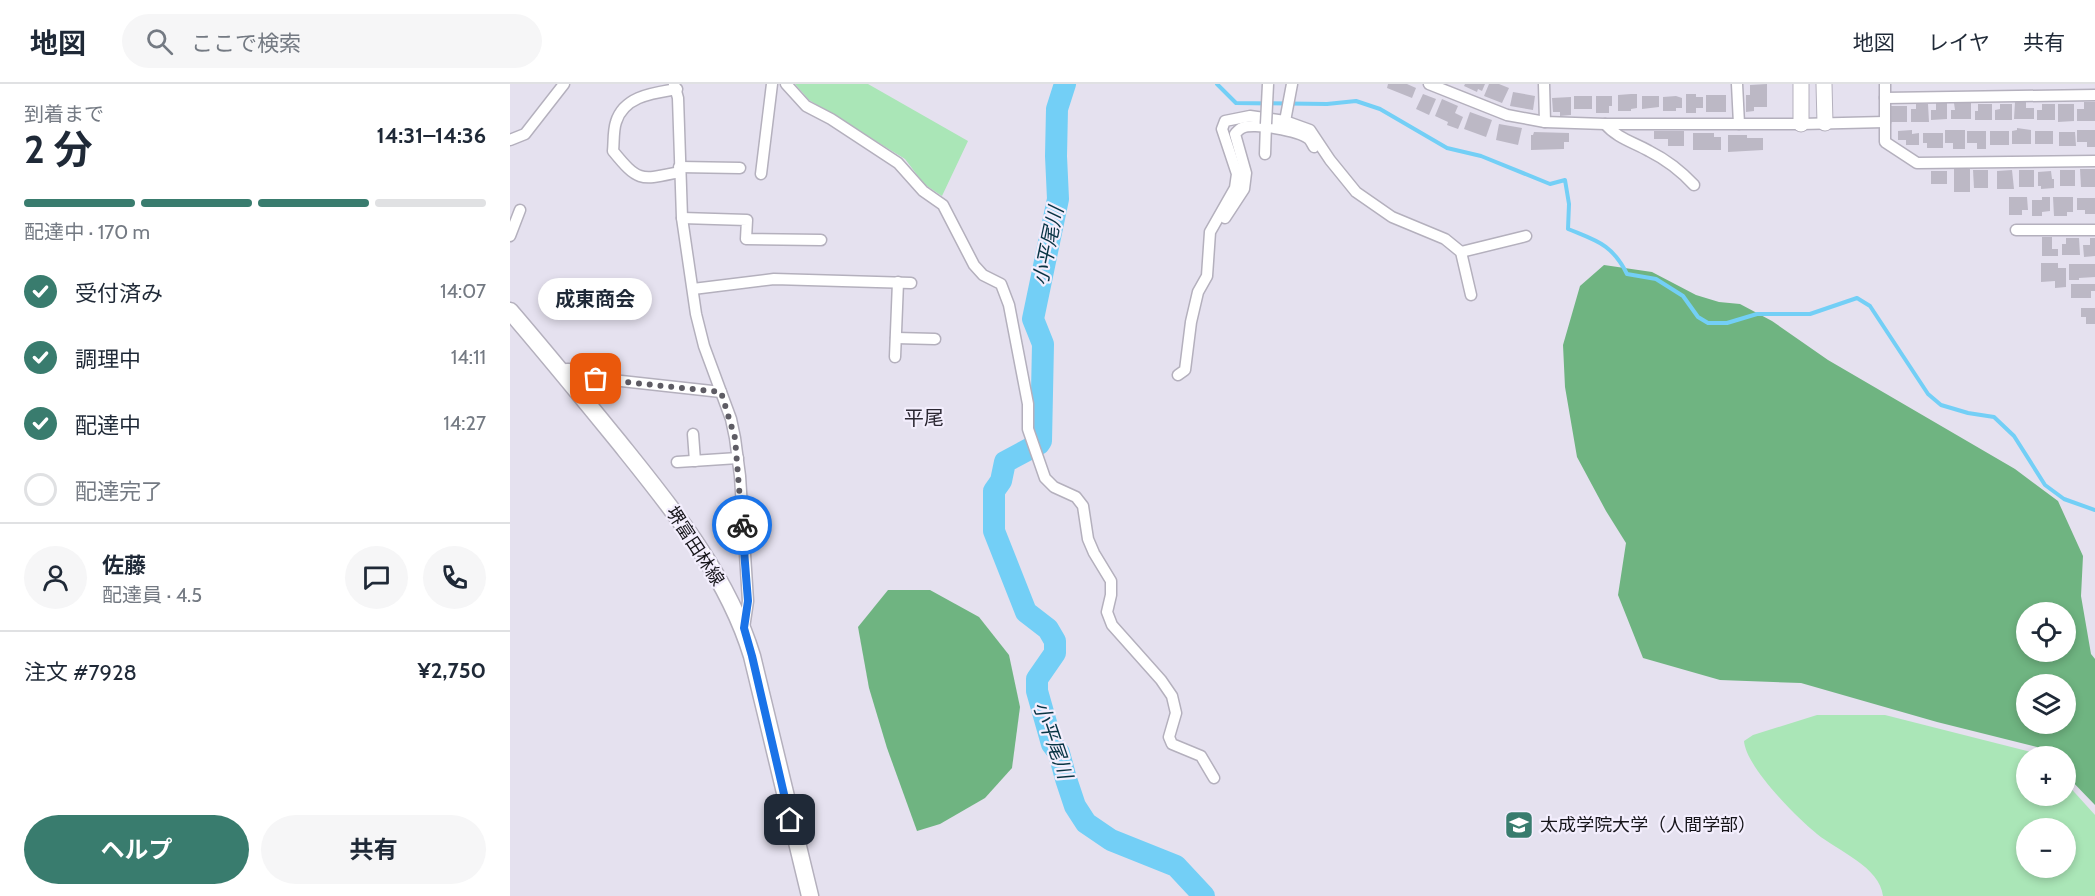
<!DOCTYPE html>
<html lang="ja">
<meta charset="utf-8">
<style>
:root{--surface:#fff;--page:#f6f6f7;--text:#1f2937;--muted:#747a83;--line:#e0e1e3;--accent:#397c6e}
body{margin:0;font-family:Cabin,"Noto Sans JP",sans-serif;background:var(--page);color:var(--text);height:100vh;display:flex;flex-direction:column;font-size:22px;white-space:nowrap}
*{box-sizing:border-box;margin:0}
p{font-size:20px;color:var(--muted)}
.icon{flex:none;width:33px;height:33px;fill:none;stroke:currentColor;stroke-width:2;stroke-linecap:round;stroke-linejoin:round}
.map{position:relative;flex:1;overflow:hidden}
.details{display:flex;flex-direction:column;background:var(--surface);width:510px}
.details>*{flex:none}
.buttons{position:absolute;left:1506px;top:518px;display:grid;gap:12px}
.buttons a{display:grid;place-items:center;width:60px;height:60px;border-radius:50%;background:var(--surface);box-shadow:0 3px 9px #0003;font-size:30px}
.pin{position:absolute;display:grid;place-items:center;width:51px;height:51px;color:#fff;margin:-26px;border-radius:12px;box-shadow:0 3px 9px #0006}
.courier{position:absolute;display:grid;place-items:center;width:60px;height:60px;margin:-30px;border:4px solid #1a73e8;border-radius:50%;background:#fff;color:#222;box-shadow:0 2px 8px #0007}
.bubble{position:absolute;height:42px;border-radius:21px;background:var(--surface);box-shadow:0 3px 9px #0003;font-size:20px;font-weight:700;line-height:42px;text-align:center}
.headline em{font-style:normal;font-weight:700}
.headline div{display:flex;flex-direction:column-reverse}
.headline{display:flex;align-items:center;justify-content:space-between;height:102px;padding:0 24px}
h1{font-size:39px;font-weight:700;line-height:45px}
.bar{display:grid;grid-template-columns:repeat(4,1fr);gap:9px 6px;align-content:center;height:72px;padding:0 24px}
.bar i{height:8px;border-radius:4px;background:var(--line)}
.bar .selected{background:var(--accent)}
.bar p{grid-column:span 4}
.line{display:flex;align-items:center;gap:15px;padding:0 24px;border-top:2px solid var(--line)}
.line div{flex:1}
.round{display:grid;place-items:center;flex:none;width:63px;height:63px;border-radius:32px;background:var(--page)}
ol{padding:0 24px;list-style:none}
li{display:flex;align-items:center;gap:18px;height:66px}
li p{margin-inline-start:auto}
li .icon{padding:6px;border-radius:50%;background:var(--accent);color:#fff;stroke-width:4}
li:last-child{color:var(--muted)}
li i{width:33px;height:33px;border:3px solid var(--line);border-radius:50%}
.cta{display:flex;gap:12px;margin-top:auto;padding:12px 24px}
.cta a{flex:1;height:69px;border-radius:36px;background:var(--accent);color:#fff;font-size:24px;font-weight:700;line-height:69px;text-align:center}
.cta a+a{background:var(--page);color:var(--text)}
header{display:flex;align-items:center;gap:36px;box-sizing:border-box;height:84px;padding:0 30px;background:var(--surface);border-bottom:2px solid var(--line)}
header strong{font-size:28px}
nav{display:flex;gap:33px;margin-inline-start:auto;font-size:21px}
.search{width:420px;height:54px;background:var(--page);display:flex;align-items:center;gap:15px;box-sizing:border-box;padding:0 21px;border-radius:33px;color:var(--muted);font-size:22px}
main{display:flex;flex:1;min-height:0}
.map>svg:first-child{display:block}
</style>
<header>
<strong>地図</strong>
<div class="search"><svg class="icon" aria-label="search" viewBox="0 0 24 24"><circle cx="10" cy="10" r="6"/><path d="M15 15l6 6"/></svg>ここで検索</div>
<nav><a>地図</a><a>レイヤ</a><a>共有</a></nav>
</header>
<main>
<section class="details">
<div class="headline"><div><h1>2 分</h1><p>到着まで</p></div><em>14:31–14:36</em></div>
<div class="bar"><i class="selected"></i><i class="selected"></i><i class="selected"></i><i></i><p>配達中 · 170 m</p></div>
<ol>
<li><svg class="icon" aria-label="check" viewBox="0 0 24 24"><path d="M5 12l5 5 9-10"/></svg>受付済み<p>14:07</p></li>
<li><svg class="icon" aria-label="check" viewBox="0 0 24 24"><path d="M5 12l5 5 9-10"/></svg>調理中<p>14:11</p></li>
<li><svg class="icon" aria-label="check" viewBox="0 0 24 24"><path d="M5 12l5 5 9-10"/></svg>配達中<p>14:27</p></li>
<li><i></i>配達完了</li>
</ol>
<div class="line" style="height:108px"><a class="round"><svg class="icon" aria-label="person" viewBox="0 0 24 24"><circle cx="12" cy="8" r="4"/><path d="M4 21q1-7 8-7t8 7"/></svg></a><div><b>佐藤</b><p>配達員 · 4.5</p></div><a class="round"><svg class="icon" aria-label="chat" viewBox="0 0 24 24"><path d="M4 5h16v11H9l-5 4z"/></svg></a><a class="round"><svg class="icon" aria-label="phone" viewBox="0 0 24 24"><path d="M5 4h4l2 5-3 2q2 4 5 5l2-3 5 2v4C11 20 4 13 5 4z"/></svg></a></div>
<div class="line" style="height:78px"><div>注文 #7928</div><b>¥2,750</b></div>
<div class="cta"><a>ヘルプ</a><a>共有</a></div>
</section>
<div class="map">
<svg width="1585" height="812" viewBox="0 0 1585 812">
<rect width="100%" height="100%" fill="#e5e1ef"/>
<!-- green -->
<g fill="#aae6b7" fill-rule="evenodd">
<path d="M285 0H358L458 57 432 112 414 100 395 75 299 16Z"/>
<path d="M1307 631H1375L1529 670 1531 672H1516V711H1556V699L1585 731V812H1373C1370 783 1328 767 1307 750 1287 734 1236 683 1234 657L1243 651ZM1516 744H1556V783H1516Z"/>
</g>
<!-- forest -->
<g fill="#6fb481" fill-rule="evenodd">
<path d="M1094 181 1142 188 1186 211 1209 218 1230 220 1262 237 1318 276 1505 385 1548 417 1573 472 1571 512 1581 570 1585 575V721L1556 691V672H1536L1527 663 1427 638 1291 599 1210 596 1133 574 1108 511 1116 459 1096 427 1067 373 1055 303 1053 261 1070 202ZM1516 528H1556V567H1516ZM1516 600H1556V639H1516Z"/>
<path d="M378 506H420L469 533 499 571 510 623 502 684 475 714 430 740 407 747 377 664 359 604 348 543Z"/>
</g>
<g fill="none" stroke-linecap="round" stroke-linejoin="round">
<!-- stream -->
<path stroke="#73cff6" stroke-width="4" d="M707 0 726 19 817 20 846 17 870 25 937 64 971 72 1040 100 1055 96 1059 120 1058 145C1087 157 1102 160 1117 190L1146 195 1173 212 1188 233 1198 239H1217L1247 230H1300L1347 214 1360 222 1418 310 1431 321 1458 329 1484 333 1504 352 1535 401 1554 415 1585 426"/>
<!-- river -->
<g stroke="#73cff6" stroke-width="22">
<path d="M529 360 531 357 533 260 523 235 548 115 546 72 547 25 555 0"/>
<path d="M521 364 495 378 491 397 484 407V447L516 528 538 545 545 557V569L527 595V607L542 660 549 669 556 695 565 722 576 739 601 756 666 782 694 812"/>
</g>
</g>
<!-- building -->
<g fill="#bcb8c5">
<path d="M878 0H897L906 4 902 14 877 4Z"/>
<path d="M955 0H975L972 7 968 5 967 8 954 2Z"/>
<path d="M979 0H989L999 4 992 19 974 12Z"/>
<path d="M1257 0V23H1244V27L1236 28V11H1240V1Z"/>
<path d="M1003 8 1025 12 1023 26 1000 22Z"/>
<path d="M913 10 926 15 919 31 906 25Z"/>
<path d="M1121 10H1127V24L1121 25V27H1108V11Z"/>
<path d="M1176 10H1186V13H1193V24H1186V29H1176Z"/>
<rect x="1196" y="11" width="20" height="17"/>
<rect x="1064" y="12" width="18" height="13"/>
<path d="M1086 12H1102V22H1099V29H1086Z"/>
<path d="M1132 12H1149V23L1132 25Z"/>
<path d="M1166 12 1172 14V24H1166V27H1153V13Z"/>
<path d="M1061 13V31L1050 32V28H1043L1042 14Z"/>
<path d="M932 15 948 22 945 29 953 33 948 45 937 41 938 38 925 32Z"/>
<path d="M1505 18H1516V24H1524V35H1504Z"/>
<path d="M1574 18H1585V37H1567V25H1574Z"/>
<path d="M1426 19H1437V35L1421 36V26H1426Z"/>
<path d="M1444 19H1461V35H1441V26H1445Z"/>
<path d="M1406 20H1418L1419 38H1401V25H1406Z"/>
<path d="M1468 20H1482V36H1465V27H1468Z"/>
<path d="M1490 20H1502V36H1485V26L1490 25Z"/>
<path d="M1532 20H1545V36H1527V26H1532Z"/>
<path d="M1548 20H1564V37L1548 38Z"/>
<rect x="1380" y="22" width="17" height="16"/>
<path d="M960 28 982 36 976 53 954 45Z"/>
<path d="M989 40 1012 44 1008 61 986 56Z"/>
<path d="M1507 44 1521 46V60H1502V47L1507 46Z"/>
<path d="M1402 46V50L1409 49V61H1396V56H1388V47Z"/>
<path d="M1435 46H1455V65H1443V59H1435Z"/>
<path d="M1567 46H1585V63H1577V58H1567Z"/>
<path d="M1144 47H1174V62H1158V55H1144Z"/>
<path d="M1457 47H1476V65H1467V59H1457Z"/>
<rect x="1480" y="47" width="19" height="14"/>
<rect x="1525" y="47" width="18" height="13"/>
<path d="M1024 48 1059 49V58H1054V65L1021 66V51H1023Z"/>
<path d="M1549 48H1565L1566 62H1549Z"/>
<path d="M1183 49H1204V53H1211V66H1183Z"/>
<path d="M1413 49H1433V64H1417V59H1413Z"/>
<path d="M1218 51H1237V54H1253V66L1218 68Z"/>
<rect x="1444" y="85" width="16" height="23"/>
<path d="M1570 85H1585V103H1571Z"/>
<path d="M1463 86H1478V104H1464Z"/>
<path d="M1502 86 1504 105H1487V87Z"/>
<rect x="1509" y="86" width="15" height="17"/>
<rect x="1550" y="86" width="15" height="16"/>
<rect x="1421" y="87" width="16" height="13"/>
<path d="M1541 87 1542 95H1544V104L1531 105V102H1528V88Z"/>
<path d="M1499 113H1517L1518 126H1512V131H1499Z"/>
<path d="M1532 113H1540V127L1532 128V132H1522V116H1532Z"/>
<path d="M1543 113H1563V128H1557V132H1544Z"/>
<path d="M1567 114H1585V130H1575V126H1567Z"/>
<path d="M1532 153H1542V165H1548V172H1532Z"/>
<path d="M1556 154H1569L1570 171H1552V160H1556Z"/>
<path d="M1580 154H1585V172L1574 173 1573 161H1580Z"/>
<path d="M1531 179H1548V184H1556V203L1545 204V197L1531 198Z"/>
<path d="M1559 180H1585V193L1569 194V196H1559Z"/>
<path d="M1561 200H1585V207H1581V214H1561Z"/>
<path d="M1571 224H1585V240H1576V233H1571Z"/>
</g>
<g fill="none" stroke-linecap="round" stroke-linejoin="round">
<!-- street casing -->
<g stroke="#b4b0bd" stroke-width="13">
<g id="street">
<path d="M164 0 168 14 172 134 186 230 194 262 221 335 225 354 230 392 238 517 234 544"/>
<path d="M276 0 296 22 321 35 388 79 413 107 433 121 464 181 473 191 491 200 499 221 518 320V345L535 394 544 403 566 413 573 422 578 455 584 469 601 497V511L597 528 602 541 651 596 662 612 666 629 659 653 662 660 691 672 704 694"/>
<path d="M919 0 997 31 1035 38 1095 40H1291L1375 38"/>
<path d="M1034 0 1035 38"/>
<path d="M1227 0 1229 40"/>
<path d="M1375 0V58L1407 79 1585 77"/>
<path d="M167 5C143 9 114 12 106 38 103 47 104 58 103 67 129 99 131 96 170 88"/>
<path d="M1375 14 1585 11"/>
<path d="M775 37 782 0"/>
<path d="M1095 40C1107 54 1123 58 1139 67 1155 75 1171 87 1184 101"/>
<path d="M0 56 15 50 54 0"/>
<path d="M755 70 756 40"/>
<path d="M169 83 230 84"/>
<path d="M251 90 262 0"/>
<path d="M172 134 237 136 236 155 311 156"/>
<path d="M715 134 734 105 736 89 725 50C727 48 729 45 732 44 742 38 790 47 799 55 801 57 802 60 804 63"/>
<path d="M1506 146H1585"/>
<path d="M0 152 10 126"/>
<path d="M951 168 1016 152"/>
<path d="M183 205 264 195 401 199"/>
<path d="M386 254 425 255"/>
<path d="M385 273 388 198"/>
<path d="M57 285H59L66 292 211 308"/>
<path d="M668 291 675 286 681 238 688 208 697 192 700 148 725 104 727 90 712 45 715 37 740 32 775 37 800 46 820 76 846 108 882 133 935 155 951 168 961 211"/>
<path d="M183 350 185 377"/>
<path d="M167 378 228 374"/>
</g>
</g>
<!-- secondary casing -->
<g stroke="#b4b0bd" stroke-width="17">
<g id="secondary">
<path d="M1291 0V40"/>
<path d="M1314 0 1315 39"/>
</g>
</g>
<!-- primary casing -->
<g stroke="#b4b0bd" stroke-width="19">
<path id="primary" d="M0 227C37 270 72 313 108 357 161 423 217 490 242 572L300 812"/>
</g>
<!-- street -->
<use href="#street" stroke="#fff" stroke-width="10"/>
<!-- secondary -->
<use href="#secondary" stroke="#fff" stroke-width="15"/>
<!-- primary -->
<use href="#primary" stroke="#fff" stroke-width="16"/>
<!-- street-bridge casing -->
<g stroke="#b4b0bd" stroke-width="13" stroke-linecap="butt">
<path id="street-bridge" d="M756 40 758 0"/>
</g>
<!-- street-bridge -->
<use href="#street-bridge" stroke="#fff" stroke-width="10"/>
</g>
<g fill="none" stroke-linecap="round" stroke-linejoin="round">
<!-- done -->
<path stroke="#5e5c64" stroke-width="6" stroke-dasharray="0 10.8" d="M86 295 211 308 225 354 232 441"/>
<!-- route -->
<path stroke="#1a73e8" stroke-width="8" d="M232 441 238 517 234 544 242 572 280 736"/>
</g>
<!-- icons -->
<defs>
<g id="university-square" transform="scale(1.5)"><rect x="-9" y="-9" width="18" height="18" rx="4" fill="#397c6e" stroke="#f3eefd"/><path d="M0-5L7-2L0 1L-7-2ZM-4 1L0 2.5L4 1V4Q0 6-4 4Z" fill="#fff"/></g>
</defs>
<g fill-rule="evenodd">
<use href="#university-square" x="1009" y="741"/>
</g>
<g text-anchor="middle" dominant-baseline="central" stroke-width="4.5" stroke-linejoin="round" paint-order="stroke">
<!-- street labels -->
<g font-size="18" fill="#151419" stroke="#f3eefd">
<text transform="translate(185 462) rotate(57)">堺富田林線</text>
</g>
<!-- poi labels -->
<g font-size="18" fill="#151419" stroke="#f3eefd" text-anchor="start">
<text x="1030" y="741">太成学院大学（人間学部）</text>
</g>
<!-- water labels -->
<g font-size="20" font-style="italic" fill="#083444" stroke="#f3eefd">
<text transform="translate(538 162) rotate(-78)">小平尾川</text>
<text transform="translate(543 656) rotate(71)">小平尾川</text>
</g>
<!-- neighbourhood labels -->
<g font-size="20" fill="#2b2732" stroke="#f3eefd">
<text x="414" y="334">平尾</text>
</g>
</g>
</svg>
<div class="buttons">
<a><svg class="icon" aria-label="locate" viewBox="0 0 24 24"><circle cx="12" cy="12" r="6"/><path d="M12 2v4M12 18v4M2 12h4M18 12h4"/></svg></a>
<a><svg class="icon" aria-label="layers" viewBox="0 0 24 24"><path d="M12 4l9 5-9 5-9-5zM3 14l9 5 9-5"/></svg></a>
<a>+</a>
<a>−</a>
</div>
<div class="pin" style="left:86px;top:295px;background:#ea580c"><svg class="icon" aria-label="bag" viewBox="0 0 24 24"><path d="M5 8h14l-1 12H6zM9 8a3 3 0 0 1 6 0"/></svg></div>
<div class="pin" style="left:280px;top:736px;background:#1f2937"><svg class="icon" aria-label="home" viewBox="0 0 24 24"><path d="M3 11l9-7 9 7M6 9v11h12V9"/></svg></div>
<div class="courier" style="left:232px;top:441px"><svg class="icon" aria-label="bike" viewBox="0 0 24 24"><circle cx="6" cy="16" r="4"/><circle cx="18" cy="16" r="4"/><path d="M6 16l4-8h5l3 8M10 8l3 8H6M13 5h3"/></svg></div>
<div class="bubble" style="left:28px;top:194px;width:114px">成東商会</div>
</div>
</main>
